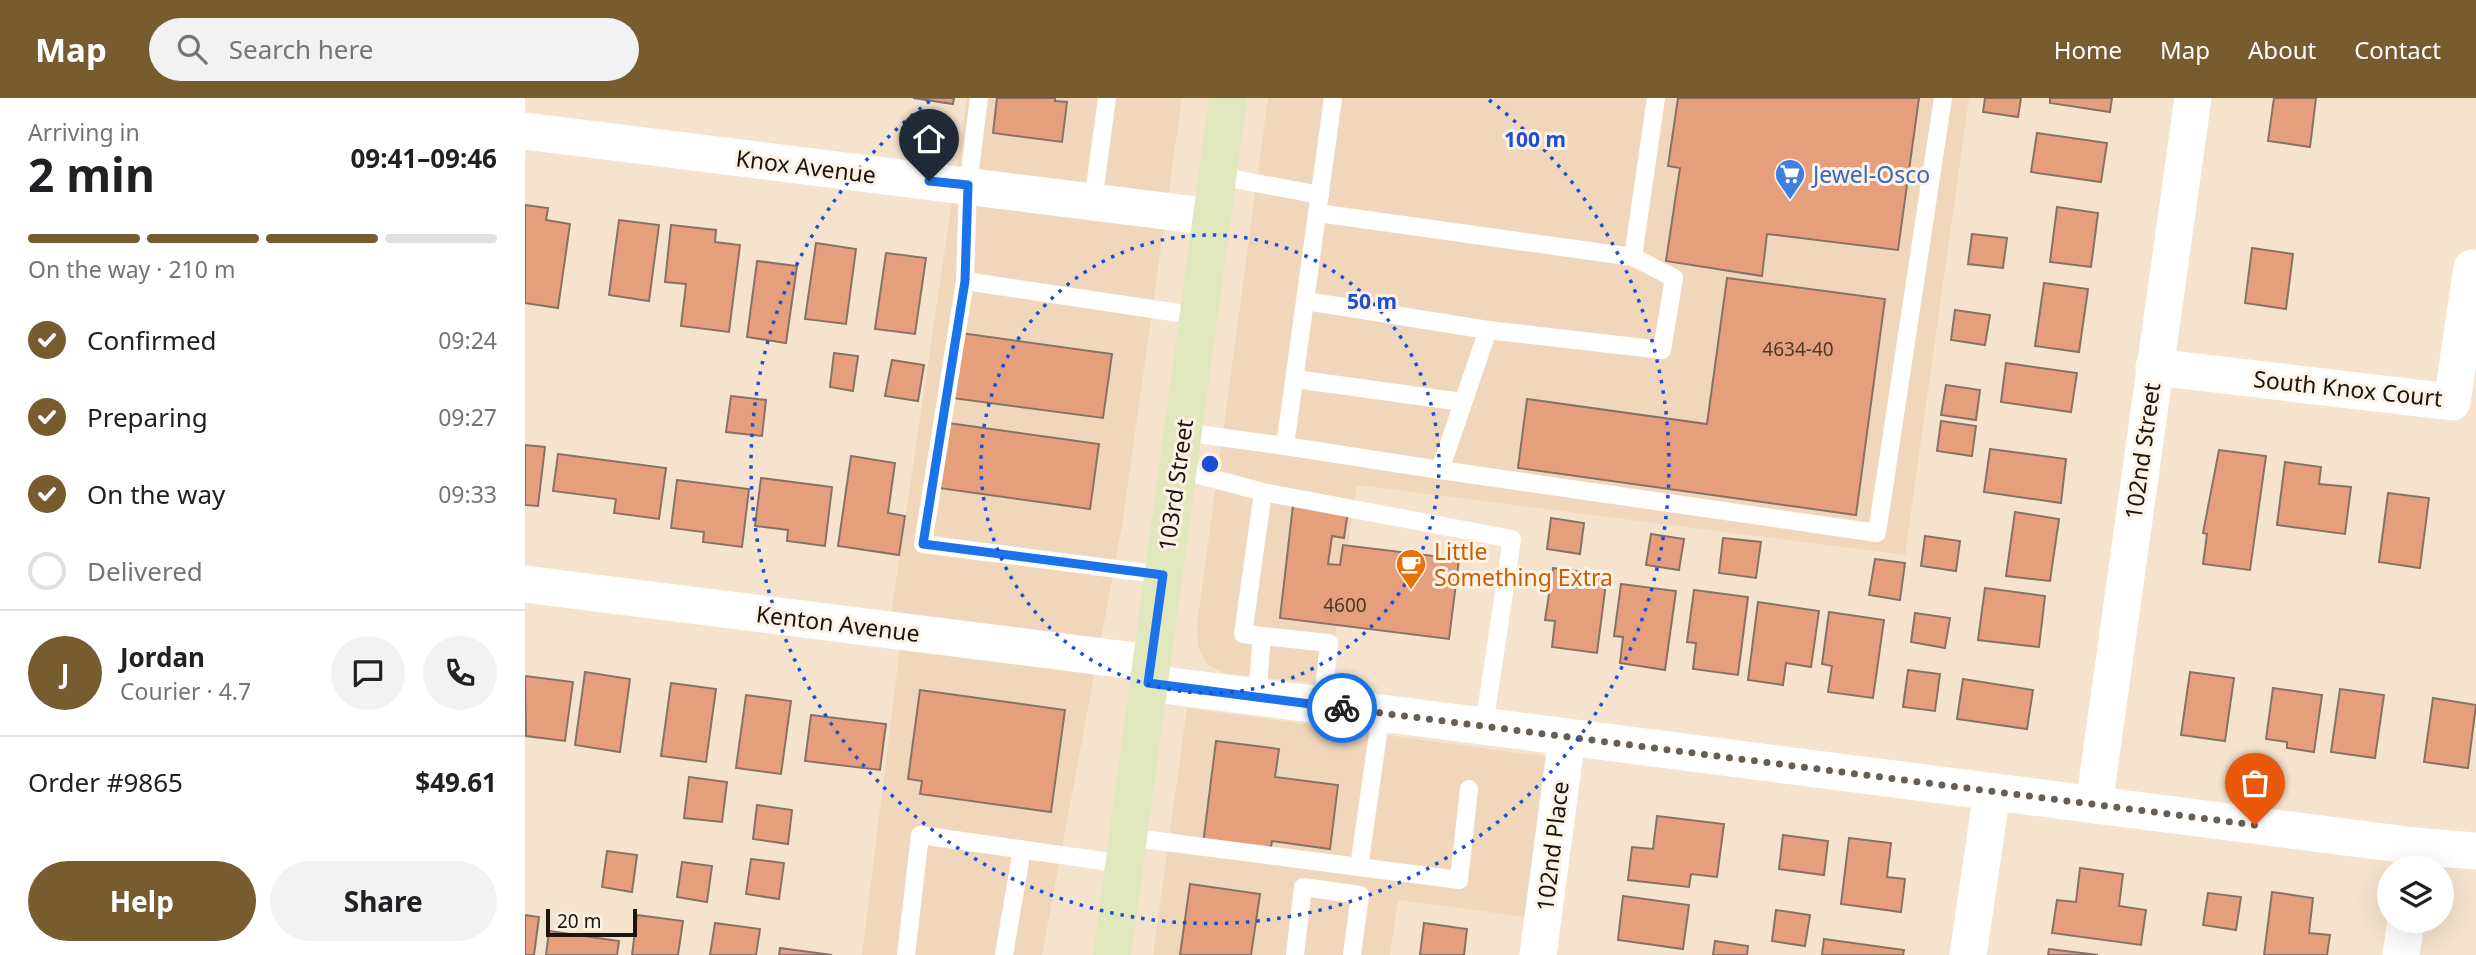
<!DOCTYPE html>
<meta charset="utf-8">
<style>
:root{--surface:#fff;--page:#f2f2f2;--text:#202124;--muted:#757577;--line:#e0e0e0;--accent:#765c2e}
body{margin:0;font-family:"Noto Sans",sans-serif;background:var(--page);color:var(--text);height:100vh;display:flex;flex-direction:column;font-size:26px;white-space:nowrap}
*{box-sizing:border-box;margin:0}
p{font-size:23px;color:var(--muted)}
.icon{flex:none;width:38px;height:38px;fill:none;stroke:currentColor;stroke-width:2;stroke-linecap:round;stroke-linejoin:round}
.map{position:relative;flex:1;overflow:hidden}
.details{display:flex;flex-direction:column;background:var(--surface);width:525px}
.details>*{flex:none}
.tools{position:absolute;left:1852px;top:758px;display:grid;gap:14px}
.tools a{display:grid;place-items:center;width:77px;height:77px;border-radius:50%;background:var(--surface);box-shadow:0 7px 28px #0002;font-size:35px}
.scale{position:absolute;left:21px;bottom:18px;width:91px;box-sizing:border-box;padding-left:7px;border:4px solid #1c150e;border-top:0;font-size:19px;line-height:24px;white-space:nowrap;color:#1c150e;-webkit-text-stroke:5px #fdf2e5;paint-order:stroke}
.pin{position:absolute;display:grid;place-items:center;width:60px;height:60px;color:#fff;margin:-72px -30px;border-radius:50% 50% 50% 0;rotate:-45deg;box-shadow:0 0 7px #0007}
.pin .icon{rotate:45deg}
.courier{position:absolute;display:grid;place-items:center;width:70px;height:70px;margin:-35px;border:5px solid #1a73e8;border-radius:50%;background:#fff;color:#222;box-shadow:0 2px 9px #0007}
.summary em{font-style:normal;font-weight:700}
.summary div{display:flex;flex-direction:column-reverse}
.summary{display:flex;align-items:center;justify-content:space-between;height:119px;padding:0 28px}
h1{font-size:46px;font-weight:700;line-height:52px}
.bar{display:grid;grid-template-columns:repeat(4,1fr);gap:10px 7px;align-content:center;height:84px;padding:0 28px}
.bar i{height:9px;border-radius:5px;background:var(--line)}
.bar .selected{background:var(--accent)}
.bar p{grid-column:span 4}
.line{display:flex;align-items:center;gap:18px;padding:0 28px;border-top:2px solid var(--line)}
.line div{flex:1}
.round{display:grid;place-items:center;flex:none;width:74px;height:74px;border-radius:37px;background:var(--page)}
ol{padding:0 28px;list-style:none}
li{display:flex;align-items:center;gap:21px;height:77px}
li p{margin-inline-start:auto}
li .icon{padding:7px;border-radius:50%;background:var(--accent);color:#fff;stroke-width:4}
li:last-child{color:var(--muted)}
li i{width:38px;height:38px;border:4px solid var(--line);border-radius:50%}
.cta{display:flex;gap:14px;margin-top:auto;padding:14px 28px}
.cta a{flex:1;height:80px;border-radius:42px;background:var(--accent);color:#fff;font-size:28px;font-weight:700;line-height:80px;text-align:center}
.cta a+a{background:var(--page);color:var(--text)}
header{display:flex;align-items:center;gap:42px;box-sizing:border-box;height:98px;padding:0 35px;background:var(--accent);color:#fff}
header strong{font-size:33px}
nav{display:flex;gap:38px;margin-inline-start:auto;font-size:24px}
.search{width:490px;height:63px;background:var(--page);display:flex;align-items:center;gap:18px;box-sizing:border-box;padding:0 24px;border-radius:38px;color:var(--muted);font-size:26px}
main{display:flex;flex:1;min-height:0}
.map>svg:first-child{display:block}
</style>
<header>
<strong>Map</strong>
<div class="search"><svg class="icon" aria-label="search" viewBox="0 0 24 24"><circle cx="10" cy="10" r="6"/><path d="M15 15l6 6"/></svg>Search here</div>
<nav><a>Home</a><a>Map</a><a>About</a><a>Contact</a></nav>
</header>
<main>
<section class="details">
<div class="summary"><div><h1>2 min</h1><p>Arriving in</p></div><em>09:41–09:46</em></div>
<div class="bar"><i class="selected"></i><i class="selected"></i><i class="selected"></i><i></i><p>On the way · 210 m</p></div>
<ol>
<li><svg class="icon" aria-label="check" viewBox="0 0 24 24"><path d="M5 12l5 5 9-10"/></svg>Confirmed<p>09:24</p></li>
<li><svg class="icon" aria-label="check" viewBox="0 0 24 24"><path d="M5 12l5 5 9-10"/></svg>Preparing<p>09:27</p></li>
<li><svg class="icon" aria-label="check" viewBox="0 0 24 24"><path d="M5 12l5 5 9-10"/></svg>On the way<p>09:33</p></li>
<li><i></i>Delivered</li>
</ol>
<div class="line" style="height:126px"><b class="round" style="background:var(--accent);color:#fff">J</b><div><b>Jordan</b><p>Courier · 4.7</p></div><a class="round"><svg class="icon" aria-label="chat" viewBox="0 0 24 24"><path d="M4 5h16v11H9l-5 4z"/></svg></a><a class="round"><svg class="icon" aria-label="phone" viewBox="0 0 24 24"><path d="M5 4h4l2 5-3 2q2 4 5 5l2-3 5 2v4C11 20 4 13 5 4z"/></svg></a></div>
<div class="line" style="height:91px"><div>Order #9865</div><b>$49.61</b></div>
<div class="cta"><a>Help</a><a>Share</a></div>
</section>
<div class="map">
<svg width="1951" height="857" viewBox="0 0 1951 857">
<rect width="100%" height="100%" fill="#f6e3ce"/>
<!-- built -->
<g fill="#f0d7bc">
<path d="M442 0H657L597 428 517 857H337L377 533 364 531Z"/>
<path d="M743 0H1444L1380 457 832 387 803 587 699 575 682 566 673 549 672 527Z"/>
<path d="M662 610 1024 659 1001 819 873 802 865 857H628Z"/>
</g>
<!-- building -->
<g fill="#e69f7d" stroke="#897166" stroke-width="2">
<path d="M388 0H429L428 6Z"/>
<path d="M472 0H530V3L542 4 537 44 468 35Z"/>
<path d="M1153 0H1394L1373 152 1242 136 1237 178 1141 163 1155 70 1143 68Z"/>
<path d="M1460 0H1496L1493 19 1458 14Z"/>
<path d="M1525 0H1587L1585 14 1525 5Z"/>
<path d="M1749 0H1791L1785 49 1743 43Z"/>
<path d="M1512 35 1582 45 1576 84 1506 74Z"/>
<path d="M0 107 23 110 21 122 45 126 33 210 0 205Z"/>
<path d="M1532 109 1573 115 1566 169 1525 164Z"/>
<path d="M94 122 134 127 124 203 84 197Z"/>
<path d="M146 127 191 132 190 144 215 147 204 234 156 228 161 186 140 184Z"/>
<path d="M1447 136 1482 140 1478 170 1443 166Z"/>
<path d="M291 145 331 151 321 226 280 221Z"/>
<path d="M1727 150 1768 156 1761 211 1720 205Z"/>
<path d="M361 155 401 160 390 236 350 231Z"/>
<path d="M232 163 272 168 261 245 222 239Z"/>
<path d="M1202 180 1360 201 1331 417 993 370 1002 301 1182 326Z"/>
<path d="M1519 185 1563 191 1554 254 1510 248Z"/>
<path d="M1430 212 1465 217 1460 247 1426 242Z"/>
<path d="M436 235 587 256 578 320 427 300Z"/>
<path d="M309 255 333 258 328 293 305 289Z"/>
<path d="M367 262 399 267 393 303 360 298Z"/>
<path d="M1481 265 1552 275 1546 314 1476 304Z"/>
<path d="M1421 287 1455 292 1451 322 1416 317Z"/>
<path d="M206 298 241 302 237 338 201 334Z"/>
<path d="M1416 323 1451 328 1447 358 1412 353Z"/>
<path d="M423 325 574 346 565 411 414 390Z"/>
<path d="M0 347 20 349 13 408 0 407Z"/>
<path d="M1465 351 1541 361 1536 405 1459 394Z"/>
<path d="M1694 352 1741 358 1725 472 1678 466 1682 436 1678 435Z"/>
<path d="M33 356 141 370 134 421 89 415 91 401 28 393Z"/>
<path d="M326 358 370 365 363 415 380 418 374 457 313 448Z"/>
<path d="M1760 364 1796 369 1794 386 1826 389 1820 436 1752 427Z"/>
<path d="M236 380 307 389 300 448 262 443 263 432 230 428Z"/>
<path d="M152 382 224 391 217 449 178 444 179 434 146 430Z"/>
<path d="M1863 395 1904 400 1895 470 1854 464Z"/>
<path d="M768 407 823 413 819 440 807 438 803 466 815 467 818 447 934 461 924 541 755 520Z"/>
<path d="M1490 414 1534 421 1525 483 1481 478Z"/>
<path d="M1026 420 1059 425 1055 456 1022 451Z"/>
<path d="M1126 436 1159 441 1154 472 1121 467Z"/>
<path d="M1400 438 1435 443 1431 473 1396 468Z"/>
<path d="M1198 440 1236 444 1231 480 1194 475Z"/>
<path d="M1350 461 1380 465 1375 502 1344 497Z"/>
<path d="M1028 470 1082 477 1072 555 1027 549 1030 523 1020 522Z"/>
<path d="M1096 486 1151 493 1140 572 1095 565 1098 539 1089 538Z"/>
<path d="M1460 490 1520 498 1514 549 1453 542Z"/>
<path d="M1169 492 1223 499 1213 577 1168 571 1171 545 1162 544Z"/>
<path d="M1233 504 1294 513 1286 569 1261 565 1258 587 1223 582Z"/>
<path d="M1304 514 1359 522 1348 600 1303 594 1307 568 1297 566Z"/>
<path d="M1390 515 1425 520 1420 550 1386 544Z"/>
<path d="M1383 572 1415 576 1410 613 1378 609Z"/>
<path d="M60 574 105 581 95 654 50 647Z"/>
<path d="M1665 574 1709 580 1700 643 1656 637Z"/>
<path d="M0 578 48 584 40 643 1 638Z"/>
<path d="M1438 581 1508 592 1502 631 1432 621Z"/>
<path d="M146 585 191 591 181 664 136 658Z"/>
<path d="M1748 590 1797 597 1789 654 1762 650V644L1741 641Z"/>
<path d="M1815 591 1859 597 1850 660 1806 654Z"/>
<path d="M395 592 540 612 526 714 395 696 397 683 383 681Z"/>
<path d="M221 597 266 603 256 676 211 670Z"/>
<path d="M1908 600 1951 607 1943 670 1899 664Z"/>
<path d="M286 617 361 626 355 672 280 663Z"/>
<path d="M691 643 754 651 750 679 813 687 805 751 747 743 745 754 678 746Z"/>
<path d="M164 679 202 684 197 724 159 720Z"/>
<path d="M232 707 267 712 263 746 228 741Z"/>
<path d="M1132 718 1199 726 1192 779 1166 776 1164 789 1103 782 1107 749 1128 751Z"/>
<path d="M1258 737 1303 743 1299 777 1254 771Z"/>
<path d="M1324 740 1366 745 1362 779 1380 781 1376 814 1316 806Z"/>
<path d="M82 753 112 757 107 794 77 789Z"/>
<path d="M226 761 259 765 254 801 221 796Z"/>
<path d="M157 764 187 768 182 804 152 799Z"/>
<path d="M1555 770 1598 776 1594 808 1621 812 1616 847 1527 835 1532 802 1551 804Z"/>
<path d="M665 786 735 796 726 857H655Z"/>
<path d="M1747 794 1788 800 1784 835 1805 837 1802 857H1739Z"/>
<path d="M1683 795 1716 799 1711 832 1678 827Z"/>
<path d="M1098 798 1164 807 1158 851 1093 842Z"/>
<path d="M1251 812 1285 817 1280 848 1247 843Z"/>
<path d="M0 817 14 819 9 857H0Z"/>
<path d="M112 817 158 823 153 857H107Z"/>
<path d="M190 825 235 831 231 857H185Z"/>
<path d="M899 825 942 831 939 857H895Z"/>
<path d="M24 833 94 843 92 857H21Z"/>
<path d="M1299 841 1379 852 1378 857H1297Z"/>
<path d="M1190 843 1223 848 1222 857H1188Z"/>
<path d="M255 850 307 857H254Z"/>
<path d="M1524 851 1573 857H1523Z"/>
</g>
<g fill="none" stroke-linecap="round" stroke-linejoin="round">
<!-- service -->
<g stroke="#fff" stroke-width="18">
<path d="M693 78 795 97"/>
<path d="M568 104 582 0"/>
<path d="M1108 159 1131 0"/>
<path d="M440 183 443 87 454 0"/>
<path d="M781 203 963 232"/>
<path d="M770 281 937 304"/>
<path d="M658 334 760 348 808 0"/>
<path d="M760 348 915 372 963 232 1137 252 1149 180 1108 159 793 115"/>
<path d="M652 371 738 394 987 441 959 628"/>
<path d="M915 372 1352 435 1418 0"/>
<path d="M738 394 718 536 804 545 797 608"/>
<path d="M638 477 398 446 440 183 674 218"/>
<path d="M732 599 737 538"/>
<path d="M856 615 834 769 934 782 944 691"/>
<path d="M602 739 834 769"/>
<path d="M381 857 395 737 599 766"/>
<path d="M479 857 497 751"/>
<path d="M770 857 778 789 835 797 827 857"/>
</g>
<!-- minor -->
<g stroke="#fff" stroke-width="37">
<path d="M0 33 687 119"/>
<path d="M1629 269 1927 304 1947 170"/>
<path d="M0 486 626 565"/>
<path d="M623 585 1890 748 1951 753"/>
<path d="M1569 707 1668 0"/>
<path d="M1013 857 1042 639"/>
<path d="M1443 857 1467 694"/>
<path d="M1876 857 1881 822"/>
</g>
<!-- secondary -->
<path stroke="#e1e8be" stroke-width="38" d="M587 857 703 0"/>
</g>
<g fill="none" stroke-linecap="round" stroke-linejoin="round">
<!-- done -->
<path stroke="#685d51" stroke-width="7" stroke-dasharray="0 12.6" d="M817 610 1730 727"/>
<!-- route -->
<path stroke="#1a73e8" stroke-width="9" d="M404 83 443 87 440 183 398 446 638 477 623 585 817 610"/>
</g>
<!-- distance rings -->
<g fill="none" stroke="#1d4ed8" stroke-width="3.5" stroke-dasharray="3.5 7">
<circle cx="685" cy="366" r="229"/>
<path d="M964 2A459 459 0 1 1 406 2"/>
</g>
<!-- icons -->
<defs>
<g id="supermarket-pin" transform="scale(1.575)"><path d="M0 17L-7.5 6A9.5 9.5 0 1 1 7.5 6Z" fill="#3f7fe0" stroke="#fdf2e5"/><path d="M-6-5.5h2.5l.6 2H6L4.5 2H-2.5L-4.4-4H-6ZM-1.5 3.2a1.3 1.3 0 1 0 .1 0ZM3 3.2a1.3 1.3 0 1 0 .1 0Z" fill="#fff"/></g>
<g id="cafe-pin" transform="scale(1.575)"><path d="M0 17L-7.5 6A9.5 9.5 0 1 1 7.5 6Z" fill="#e8710a" stroke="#fdf2e5"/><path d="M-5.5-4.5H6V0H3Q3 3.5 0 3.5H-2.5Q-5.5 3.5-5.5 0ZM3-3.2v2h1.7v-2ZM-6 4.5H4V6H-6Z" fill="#fff"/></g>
</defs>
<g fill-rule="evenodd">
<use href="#supermarket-pin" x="1265" y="76"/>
<use href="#cafe-pin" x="886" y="466"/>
</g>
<g text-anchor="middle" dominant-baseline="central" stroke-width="6" stroke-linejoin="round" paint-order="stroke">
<!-- number labels -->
<g font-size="19" fill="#4e382a">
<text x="1273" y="251">4634-40</text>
<text x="820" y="507">4600</text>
</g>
<!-- street labels -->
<g font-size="23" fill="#1c150e" stroke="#fdf2e5">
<text transform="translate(281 68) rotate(7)">Knox Avenue</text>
<text transform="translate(1823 290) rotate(6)">South Knox Court</text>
<text transform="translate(1617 353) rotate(-82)">102nd Street</text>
<text transform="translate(650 387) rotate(-82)">103rd Street</text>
<text transform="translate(313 525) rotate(7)">Kenton Avenue</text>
<text transform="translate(1027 748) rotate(-83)">102nd Place</text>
</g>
<!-- shop labels -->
<g font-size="23" fill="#366cbe" stroke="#fdf2e5" text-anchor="start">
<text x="1288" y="76">Jewel-Osco</text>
</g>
<!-- food labels -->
<g font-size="23" fill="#c56008" stroke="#fdf2e5" text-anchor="start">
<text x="909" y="453">Little<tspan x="909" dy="26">Something Extra</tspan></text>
</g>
</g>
<circle cx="685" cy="366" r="10" fill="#1d4ed8" stroke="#fdf2e5" stroke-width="3.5"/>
<g font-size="21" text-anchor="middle" font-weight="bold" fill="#1d4ed8" stroke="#fdf2e5" stroke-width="6" stroke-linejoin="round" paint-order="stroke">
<text x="1010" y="49">100 m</text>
<text x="847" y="211">50 m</text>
</g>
</svg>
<div class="tools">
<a><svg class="icon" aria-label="layers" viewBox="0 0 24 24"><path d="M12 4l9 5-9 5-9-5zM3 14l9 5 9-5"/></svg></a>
</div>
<div class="scale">20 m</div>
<div class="pin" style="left:1730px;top:727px;background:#ea580c"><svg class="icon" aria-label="bag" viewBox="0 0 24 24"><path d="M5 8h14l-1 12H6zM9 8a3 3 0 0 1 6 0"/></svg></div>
<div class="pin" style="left:404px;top:83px;background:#1f2937"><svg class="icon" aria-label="home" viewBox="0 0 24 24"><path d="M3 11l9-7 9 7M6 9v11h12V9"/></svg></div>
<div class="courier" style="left:817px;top:610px"><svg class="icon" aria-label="bike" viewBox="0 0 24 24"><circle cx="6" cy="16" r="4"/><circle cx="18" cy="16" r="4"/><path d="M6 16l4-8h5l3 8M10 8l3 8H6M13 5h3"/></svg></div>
</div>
</main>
